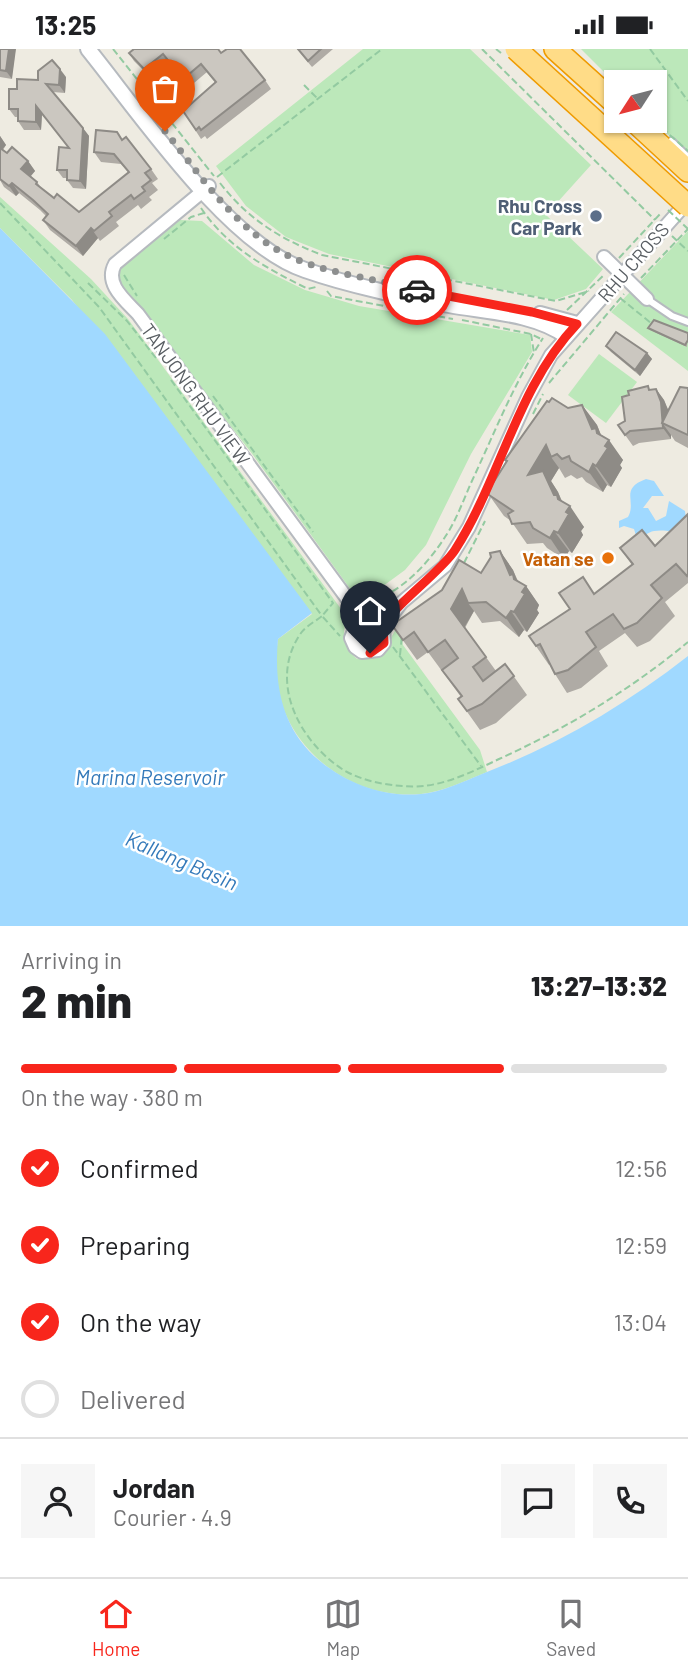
<!DOCTYPE html>
<meta charset="utf-8">
<style>
:root{--surface:#fff;--page:#f6f6f6;--text:#202124;--muted:#757577;--line:#e0e0e0;--accent:#f8261c}
body{margin:0;font-family:Barlow,sans-serif;background:var(--page);color:var(--text);height:100vh;display:flex;flex-direction:column;font-size:26px;white-space:nowrap}
*{box-sizing:border-box;margin:0}
p{font-size:23px;color:var(--muted)}
.icon{flex:none;width:38px;height:38px;fill:none;stroke:currentColor;stroke-width:2;stroke-linecap:round;stroke-linejoin:round}
.map{position:relative;height:877px;overflow:hidden}
.side{display:flex;flex-direction:column;background:var(--surface);flex:1}
.side>*{flex:none}
.needle{width:46px;rotate:234deg}
.tools{position:absolute;left:604px;top:21px;display:grid;gap:14px}
.tools a{display:grid;place-items:center;width:63px;height:63px;border-radius:0px;background:var(--surface);box-shadow:0 2px 5px #0004;font-size:35px}
.pin{position:absolute;display:grid;place-items:center;width:60px;height:60px;color:#fff;margin:-72px -30px;border-radius:50% 50% 50% 0;rotate:-45deg;box-shadow:0 0 7px #0007}
.pin .icon{rotate:45deg}
.courier{position:absolute;display:grid;place-items:center;width:70px;height:70px;margin:-35px;border:5px solid #f8261c;border-radius:50%;background:#fff;color:#222;box-shadow:0 2px 9px #0007}
.head em{font-style:normal;font-weight:800}
.head div{display:flex;flex-direction:column-reverse}
.head{display:flex;align-items:center;justify-content:space-between;height:119px;padding:0 21px}
h1{font-size:46px;font-weight:800;line-height:52px}
.bar{display:grid;grid-template-columns:repeat(4,1fr);gap:10px 7px;align-content:center;height:84px;padding:0 21px}
.bar i{height:9px;border-radius:5px;background:var(--line)}
.bar .on{background:var(--accent)}
.bar p{grid-column:span 4}
.line{display:flex;align-items:center;gap:18px;padding:0 21px;border-top:2px solid var(--line)}
.line div{flex:1}
.round{display:grid;place-items:center;flex:none;width:74px;height:74px;border-radius:0px;background:var(--page)}
ol{padding:0 21px;list-style:none}
li{display:flex;align-items:center;gap:21px;height:77px}
li p{margin-inline-start:auto}
li .icon{padding:7px;border-radius:50%;background:var(--accent);color:#fff;stroke-width:4}
li:last-child{color:var(--muted)}
li i{width:38px;height:38px;border:4px solid var(--line);border-radius:50%}
.status{display:flex;justify-content:space-between;align-items:center;height:49px;padding:0 35px;background:var(--surface);direction:ltr}
.status svg{height:19px;fill:currentColor}
.tabs{display:flex;justify-content:space-around;align-items:center;height:98px;border-top:2px solid var(--line);background:var(--surface);font-size:19px;color:var(--muted)}
.tabs a{display:grid;justify-items:center;gap:4px}
.tabs .on{color:var(--accent)}
.map>svg:first-child{display:block}
</style>
<div class="status"><b>13:25</b><svg viewBox="0 0 49 12"><path d="M0 12V9h3v3zM5 12V6h3v6zM10 12V3h3v9zM15 12V0h3v12zM26 1h20v11H26zM47 4h2v5h-2z"/></svg></div>
<div class="map">
<svg width="688" height="877" viewBox="0 0 688 877">
<rect width="100%" height="100%" fill="#eeebe1"/>
<!-- green -->
<g fill="#bce8ba">
<path d="M363 0H470L591 116 546 166 603 220 586 240 554 251 329 205 286 188 246 157 216 117Z"/>
<path d="M581 0H688V105L654 72V33L616 35Z"/>
<path d="M0 148 91 230 128 270 347 568C342 587 342 596 357 610 382 608 388 595 399 574L403 596 480 701 487 723C467 731 443 743 421 745 348 752 280 696 275 622 274 612 277 600 278 590L312 565 72 251 0 179Z"/>
<path d="M180 171 202 172 254 216 305 241 359 257 530 286 532 303 471 405 426 496 405 521 364 551 356 548 253 406 120 235 116 222Z"/>
<path d="M688 182V322L611 263Z"/>
<path d="M599 305 637 333 606 374 568 346Z"/>
</g>
<!-- water -->
<g fill="#a0d9ff">
<path d="M0 179 105 285 312 564 278 590C274 633 281 676 314 707 343 733 382 749 421 745 441 743 463 733 482 725 557 696 624 657 688 607V877H0Z"/>
<path d="M646 430 654 432 664 447H652L643 459H648L656 472 666 467 669 452 685 462 686 470C672 489 671 479 654 482 648 483 643 488 637 490L634 480 624 477 619 479V472L628 468C637 452 619 440 646 430Z"/>
</g>
<g fill="none" stroke-linecap="round" stroke-linejoin="round">
<!-- service casing -->
<g stroke="#b6babf" stroke-width="10">
<g id="service">
<path d="M671 92 688 108"/>
<path d="M647 250 672 267 688 273"/>
</g>
</g>
<!-- minor casing -->
<g stroke="#b6babf" stroke-width="16">
<g id="minor">
<path d="M209 137 115 215C104 235 125 251 138 265L349 552 358 573"/>
<path d="M604 208 647 250"/>
<path d="M401 554 383 577 384 594 378 601 362 603 355 598 351 589 358 573 401 554 445 517 469 478 528 348 551 306 688 152"/>
</g>
</g>
<!-- tertiary casing -->
<g stroke="#b6babf" stroke-width="18">
<g id="tertiary">
<path d="M88 0C139 63 229 196 305 221 351 237 401 247 449 256 487 263 534 264 566 287"/>
<path d="M540 265 577 275"/>
</g>
</g>
<!-- motorway casing -->
<g stroke="#ef9b00" stroke-width="24">
<g id="motorway">
<path d="M555 0 616 55"/>
<path d="M634 72 688 122"/>
</g>
</g>
<!-- path -->
<g stroke="#93caa1" stroke-width="2" stroke-dasharray="7 3.5" stroke-linecap="butt">
<path d="M113 0 214 127"/>
<path d="M482 0 655 171"/>
<path d="M650 0 688 52"/>
<path d="M304 36 317 49"/>
<path d="M654 62 662 69 657 74"/>
<path d="M654 64V67"/>
<path d="M217 128 382 0"/>
<path d="M220 134C248 170 280 190 322 206L556 252 589 242"/>
<path d="M0 154 99 258 322 567C316 572 306 577 301 584 268 631 298 691 342 720 364 734 399 739 424 737 450 734 476 721 499 710 567 679 630 641 688 593"/>
<path d="M201 159C228 199 266 219 308 240L316 238"/>
<path d="M672 187 688 202"/>
<path d="M164 190 191 168 204 164"/>
<path d="M619 209 661 164"/>
<path d="M124 226 137 247"/>
<path d="M641 229 688 180"/>
<path d="M88 234 127 272 156 309"/>
<path d="M327 242 331 247 453 270"/>
<path d="M620 249 651 274"/>
<path d="M567 261 604 226"/>
<path d="M462 271 531 285 541 290"/>
<path d="M531 285 534 304"/>
<path d="M171 331 333 554 322 567 340 587"/>
<path d="M549 334 624 245"/>
<path d="M213 347 313 483"/>
<path d="M533 365 543 345"/>
<path d="M464 514 485 472"/>
<path d="M363 553C397 549 428 515 445 488 456 472 463 452 471 434 494 385 514 334 543 289"/>
<path d="M393 598 481 717"/>
<path d="M400 606 402 586"/>
</g>
<!-- service -->
<use href="#service" stroke="#fff" stroke-width="6"/>
<!-- minor -->
<use href="#minor" stroke="#fff" stroke-width="12"/>
<!-- tertiary -->
<use href="#tertiary" stroke="#fff" stroke-width="14"/>
<!-- motorway -->
<use href="#motorway" stroke="#ffdc87" stroke-width="21"/>
<!-- motorway-bridge casing -->
<g stroke="#ef9b00" stroke-width="24" stroke-linecap="butt">
<path id="motorway-bridge" d="M516 0 688 157"/>
</g>
<!-- path-bridge -->
<g stroke="#93caa1" stroke-width="2" stroke-dasharray="7 3.5" stroke-linecap="butt">
<path d="M496 0 501 4"/>
<path d="M654 72 688 102"/>
<path d="M668 161 688 180"/>
</g>
<!-- motorway-bridge -->
<use href="#motorway-bridge" stroke="#ffdc87" stroke-width="21"/>
</g>
<!-- wall -->
<g fill="#afaba5">
<path d="M0 0 12 30 0 28Z"/>
<path d="M297 0H333L312 18Z"/>
<path d="M129 4H221L265 31 271 40 207 90 205 87 201 90 183 62 215 33 207 23 194 34 190 29 185 33 169 13 150 28 134 12Z"/>
<path d="M66 28 65 44 53 43 89 87 86 140 73 139 67 131V129H63L57 121 69 99 42 65 41 81H24L18 72V68H15L9 60 17 40 38 31Z"/>
<path d="M0 87 6 96 3 101 7 104 28 112 35 122 31 127 37 133 42 140 54 149 79 163 129 124 121 115 101 113 94 103 122 91 151 120 158 130 152 134 158 141 149 148 152 151 141 160 138 156 116 173 119 177 100 192 98 189 83 207 50 181 43 171 46 167 40 161 19 144 16 147 4 138 0 131Z"/>
<path d="M648 279 688 284 687 298 650 281Z"/>
<path d="M606 297 647 304 652 310 640 327 611 303Z"/>
<path d="M688 339V399L675 392 671 386V390L639 394 633 397 618 376 625 372 651 341 656 340 664 351 668 362Z"/>
<path d="M549 353 568 359 582 356 597 376 601 386 623 411 620 416 622 419 611 438 607 436 603 443 586 433 582 428 577 430 571 426 565 429 559 419 551 432 558 443 562 452 584 478 581 482 583 486 572 504 569 502 564 510 547 499 543 494 527 495 511 472 504 467 489 446 507 413 505 411Z"/>
<path d="M688 465V534L665 553 675 567 650 592 637 598 625 584 599 602 608 617 581 639 567 644 555 625 550 615 549 616 529 587 595 545 632 516 620 499 655 497Z"/>
<path d="M500 502 513 521 518 532 526 537 539 556 537 561 539 564 527 583 524 581 519 588 500 572 482 574 474 562 465 579 496 622 505 615 527 646 496 674 480 681 458 650 461 648 428 603 417 611 392 576 481 524Z"/>
</g>
<!-- shaded-wall -->
<g fill="#8e8b86">
<path d="M9 0H16L12 30 6 22Z"/>
<path d="M60 20 66 28 65 44 59 36Z"/>
<path d="M36 57 42 65 41 81 36 73Z"/>
<path d="M83 79 89 87 86 140 80 132Z"/>
<path d="M0 87 6 96 0 103Z"/>
<path d="M28 112 35 122 28 130 21 120Z"/>
<path d="M12 134 19 144 16 147 9 137Z"/>
<path d="M91 179 98 189 83 207 76 197Z"/>
<path d="M647 304 652 310 640 327 635 321Z"/>
<path d="M656 340 664 351 670 365 663 374Z"/>
<path d="M582 356 597 376 601 386 609 391 623 411 620 416 622 419 611 438 596 417 592 380Z"/>
<path d="M663 375 671 386V390L663 379Z"/>
<path d="M546 396 551 408 559 419 551 432 558 443 562 453 570 457 584 478 581 482 583 486 572 504 558 484 528 426Z"/>
<path d="M593 415 607 436 603 443 589 423Z"/>
<path d="M554 482 569 502 564 510 550 489Z"/>
<path d="M500 502 513 521 517 531 524 540 526 537 539 556 537 561 539 564 527 583 514 563 510 526Z"/>
<path d="M462 540 468 554 474 562 464 579 451 560Z"/>
<path d="M511 562 524 581 519 588 506 569Z"/>
</g>
<!-- building -->
<g fill="#cbc7c0" stroke="#8e8b86" stroke-width="2">
<path d="M0 0H9L6 22 0 21Z"/>
<path d="M134 0H218L221 4 227 0H240L265 31 201 81 199 78 196 81 183 62 216 33 201 15 188 26 184 21 179 25 163 5 144 20 129 4Z"/>
<path d="M298 0H321L308 12Z"/>
<path d="M52 11 60 20 59 36 46 35 83 79 80 132 67 131V121H57L59 98 69 99 36 57V73L18 72V60H9V40H17V30L38 31V22Z"/>
<path d="M96 81 117 83 122 91 126 88 151 120 145 124 151 131 142 138 145 142 134 150 131 146 109 163 112 167 94 182 91 179 76 197 43 171 48 165 33 151 12 134 9 137 0 130V99L7 104 12 98 28 112 21 120 37 133 36 135 54 149 57 145 79 163 129 123 114 105 94 103Z"/>
<path d="M654 271 688 284V291L685 296 648 279Z"/>
<path d="M616 283 647 304 635 321 606 297Z"/>
<path d="M648 337 649 341 656 340 661 353 663 379 630 382 625 386 618 376 625 372 622 348 629 346 628 342Z"/>
<path d="M680 338 688 339V386L662 374Z"/>
<path d="M552 349 568 359 582 356 592 380 596 379 597 384 609 391 605 397 608 399 596 417 593 415 589 423 571 412 569 407 562 410 557 405 551 408 546 396 528 426 543 422 554 446H557L558 450 570 457 566 463 569 465 558 484 554 482 550 489 533 479 530 473 512 475 508 465 513 462 489 446 488 442 507 412 505 411 547 352 549 353Z"/>
<path d="M688 465V525L687 527 676 515 651 536 662 549 637 574 624 580 613 565 586 583 596 598 568 621 555 625 540 595 536 597 529 587 570 560 559 544 583 528 594 545 633 515 620 499 642 481 655 497Z"/>
<path d="M500 502 510 526 513 525 514 530 526 537 522 543 525 545 514 563 511 562 506 569 486 553 468 554 462 540 451 560 486 608 473 618 483 632 505 615 514 627 482 655 467 662 458 650 462 647 442 621 458 609 445 591 428 603 414 583 403 591 392 576 442 541 459 511 481 524 491 508 490 504Z"/>
</g>
<g fill="none" stroke-linecap="round" stroke-linejoin="round">
<!-- done -->
<path stroke="#8d8f8f" stroke-width="7" stroke-dasharray="0 12.6" d="M165 82C202 128 240 188 298 211 336 226 378 230 417 241"/>
<!-- route -->
<path stroke="#f8261c" stroke-width="9" d="M370 604 384 594C384 589 383 583 383 578 385 564 442 522 455 501 501 429 517 338 577 275L532 263 417 241"/>
</g>
<!-- markers -->
<circle fill="#5c6f8a" stroke="#fff" stroke-width="2.5" cx="596" cy="167" r="7"/>
<circle fill="#e8710a" stroke="#fff" stroke-width="2.5" cx="608" cy="509" r="7"/>
<g text-anchor="middle" dominant-baseline="central" stroke-width="5" stroke-linejoin="round" paint-order="stroke">
<!-- service labels -->
<g font-size="19" font-weight="bold" fill="#4e5e75" stroke="#fff" text-anchor="end">
<text x="582" y="156">Rhu Cross<tspan x="582" dy="22">Car Park</tspan></text>
</g>
<!-- street labels -->
<g font-size="19" fill="#595e63" stroke="#fff">
<text transform="translate(633 213) rotate(-49)">RHU CROSS</text>
<text transform="translate(196 345) rotate(54)">TANJONG RHU VIEW</text>
</g>
<!-- food labels -->
<g font-size="19" font-weight="bold" fill="#c56008" stroke="#fff" text-anchor="end">
<text x="594" y="509">Vatan se</text>
</g>
<!-- water labels -->
<g font-size="21" font-style="italic" fill="#347aba" stroke="#fff">
<text x="150" y="727">Marina Reservoir</text>
<text transform="translate(182 811) rotate(23)">Kallang Basin</text>
</g>
</g>
</svg>
<div class="tools">
<a><svg class="needle" viewBox="-14 -14 28 28"><path d="M0-13l5 13h-10z" fill="#e53935"/><path d="M0 13l5-13h-10z" fill="#757577"/></svg></a>
</div>
<div class="pin" style="left:165px;top:82px;background:#ea580c"><svg class="icon" aria-label="bag" viewBox="0 0 24 24"><path d="M5 8h14l-1 12H6zM9 8a3 3 0 0 1 6 0"/></svg></div>
<div class="pin" style="left:370px;top:604px;background:#1f2937"><svg class="icon" aria-label="home" viewBox="0 0 24 24"><path d="M3 11l9-7 9 7M6 9v11h12V9"/></svg></div>
<div class="courier" style="left:417px;top:241px"><svg class="icon" aria-label="car" viewBox="0 0 24 24"><path d="M5 17H2v-5l4-1 3-4h7l3 4 3 1v5h-3M9 17h6M6 11h13"/><circle cx="7" cy="17" r="2"/><circle cx="17" cy="17" r="2"/></svg></div>
</div>
<section class="side">
<div class="head"><div><h1>2 min</h1><p>Arriving in</p></div><em>13:27–13:32</em></div>
<div class="bar"><i class="on"></i><i class="on"></i><i class="on"></i><i></i><p>On the way · 380 m</p></div>
<ol>
<li><svg class="icon" aria-label="check" viewBox="0 0 24 24"><path d="M5 12l5 5 9-10"/></svg>Confirmed<p>12:56</p></li>
<li><svg class="icon" aria-label="check" viewBox="0 0 24 24"><path d="M5 12l5 5 9-10"/></svg>Preparing<p>12:59</p></li>
<li><svg class="icon" aria-label="check" viewBox="0 0 24 24"><path d="M5 12l5 5 9-10"/></svg>On the way<p>13:04</p></li>
<li><i></i>Delivered</li>
</ol>
<div class="line" style="height:126px"><a class="round"><svg class="icon" aria-label="person" viewBox="0 0 24 24"><circle cx="12" cy="8" r="4"/><path d="M4 21q1-7 8-7t8 7"/></svg></a><div><b>Jordan</b><p>Courier · 4.9</p></div><a class="round"><svg class="icon" aria-label="chat" viewBox="0 0 24 24"><path d="M4 5h16v11H9l-5 4z"/></svg></a><a class="round"><svg class="icon" aria-label="phone" viewBox="0 0 24 24"><path d="M5 4h4l2 5-3 2q2 4 5 5l2-3 5 2v4C11 20 4 13 5 4z"/></svg></a></div>
</section>
<nav class="tabs">
<a class="on"><svg class="icon" aria-label="home" viewBox="0 0 24 24"><path d="M3 11l9-7 9 7M6 9v11h12V9"/></svg>Home</a>
<a><svg class="icon" aria-label="map" viewBox="0 0 24 24"><path d="M3 6l6-2 6 2 6-2v14l-6 2-6-2-6 2zM9 4v14M15 6v14"/></svg>Map</a>
<a><svg class="icon" aria-label="saved" viewBox="0 0 24 24"><path d="M7 4h10v16l-5-4-5 4z"/></svg>Saved</a>
</nav>
